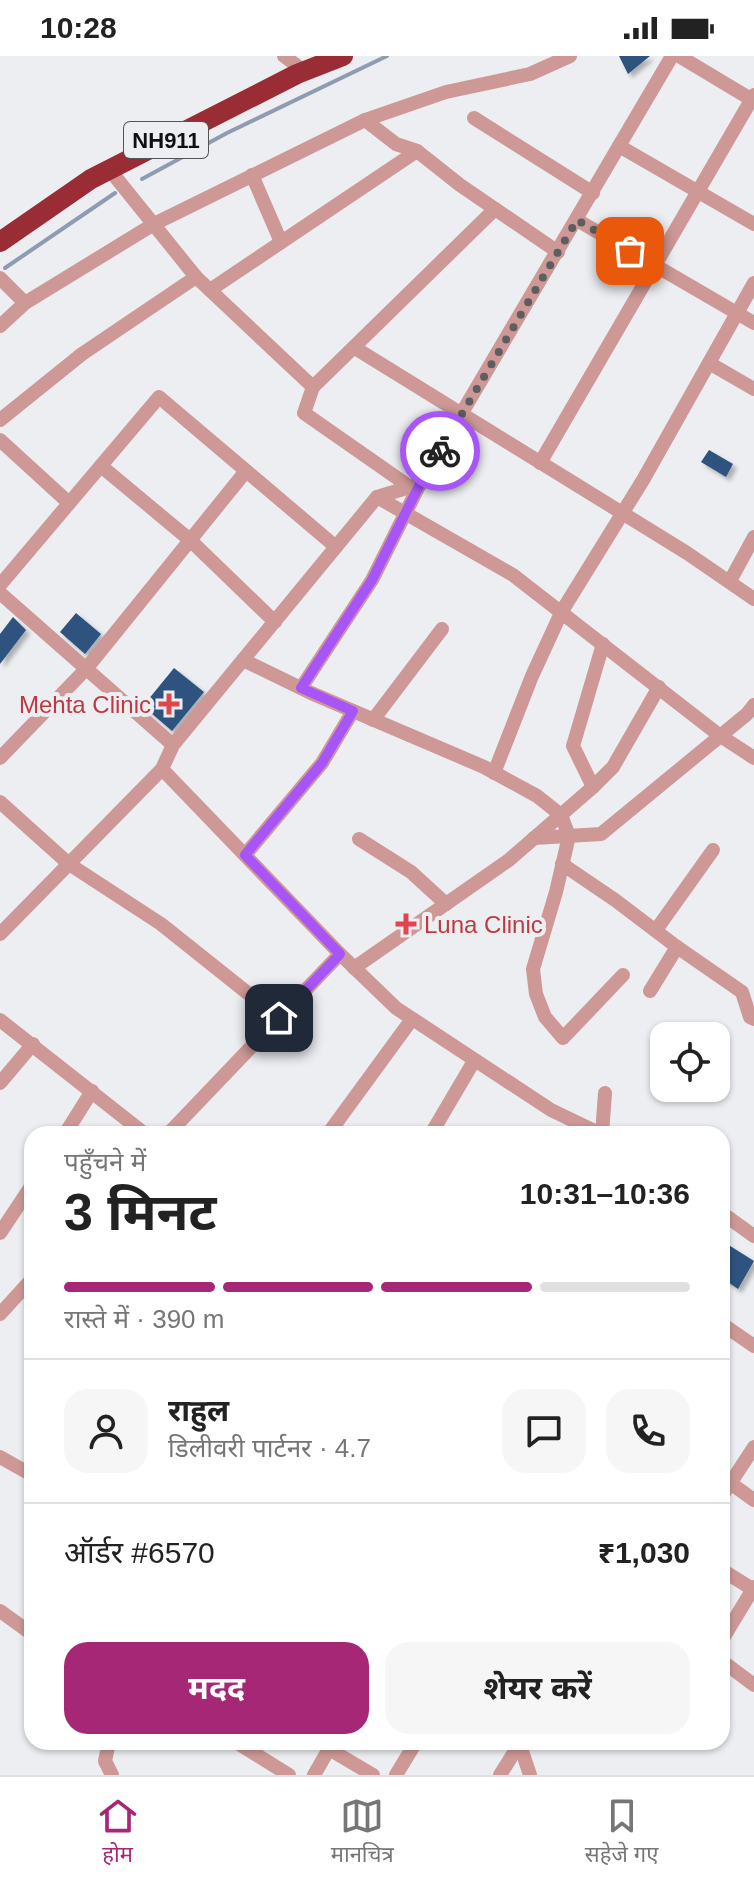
<!DOCTYPE html>
<html lang="hi">
<meta charset="utf-8">
<style>
:root{--surface:#fff;--page:#f6f6f6;--text:#222;--muted:#767676;--line:#e0e0e0;--accent:#a62776}
body{margin:0;font-family:Arial,"Noto Sans Devanagari",sans-serif;background:var(--page);color:var(--text);height:100vh;display:flex;flex-direction:column;font-size:30px;white-space:nowrap}
*{box-sizing:border-box;margin:0}
p{font-size:26px;color:var(--muted)}
.icon{flex:none;width:44px;height:44px;fill:none;stroke:currentColor;stroke-width:2;stroke-linecap:round;stroke-linejoin:round}
.map{position:relative;flex:1;overflow:hidden}
.side{position:absolute;left:24px;top:1070px;width:706px;height:624px;display:flex;flex-direction:column;background:var(--surface);border-radius:24px;box-shadow:0 2px 6px #0004}
.side>*{flex:none}
.fabs{position:absolute;left:650px;top:966px;display:grid;gap:16px}
.fabs a{display:grid;place-items:center;width:80px;height:80px;border-radius:16px;background:var(--surface);box-shadow:0 2px 6px #0004;font-size:40px}
.pin{position:absolute;display:grid;place-items:center;width:68px;height:68px;color:#fff;margin:-34px;border-radius:16px;box-shadow:0 4px 12px #0006}
.courier{position:absolute;display:grid;place-items:center;width:80px;height:80px;margin:-40px;border:6px solid #a855f7;border-radius:50%;background:#fff;color:#222;box-shadow:0 2px 10px #0007}
.head em{font-style:normal;font-weight:700}
.head div{display:flex;flex-direction:column-reverse}
.head{display:flex;align-items:center;justify-content:space-between;height:136px;padding:0 40px}
h1{font-size:52px;font-weight:700;line-height:60px}
.bar{display:grid;grid-template-columns:repeat(4,1fr);gap:12px 8px;align-content:center;height:96px;padding:0 40px}
.bar i{height:10px;border-radius:6px;background:var(--line)}
.bar .active{background:var(--accent)}
.bar p{grid-column:span 4}
.line{display:flex;align-items:center;gap:20px;padding:0 40px;border-top:2px solid var(--line)}
.line div{flex:1}
.round{display:grid;place-items:center;flex:none;width:84px;height:84px;border-radius:24px;background:var(--page)}
.cta{display:flex;gap:16px;margin-top:auto;padding:16px 40px}
.cta a{flex:1;height:92px;border-radius:24px;background:var(--accent);color:#fff;font-size:32px;font-weight:700;line-height:92px;text-align:center}
.cta a+a{background:var(--page);color:var(--text)}
.status{display:flex;justify-content:space-between;align-items:center;height:56px;padding:0 40px;background:var(--surface);direction:ltr}
.status svg{height:22px;fill:currentColor}
.tabs{display:flex;justify-content:space-around;align-items:center;height:112px;border-top:2px solid var(--line);background:var(--surface);font-size:22px;color:var(--muted)}
.tabs a{display:grid;justify-items:center;gap:4px}
.tabs .active{color:var(--accent)}
.map>svg:first-child{display:block}
</style>
<div class="status"><b>10:28</b><svg viewBox="0 0 49 12"><path d="M0 12V9h3v3zM5 12V6h3v6zM10 12V3h3v9zM15 12V0h3v12zM26 1h20v11H26zM47 4h2v5h-2z"/></svg></div>
<div class="map">
<svg width="754" height="1719" viewBox="0 0 754 1719">
<defs>
<filter id="shadow"><feDropShadow dx="4" dy="4" stdDeviation="2" flood-color="#0004"/></filter>
</defs>
<rect width="100%" height="100%" fill="#eceef1"/>
<g fill="none" stroke-linecap="round" stroke-linejoin="round">
<!-- stream -->
<g stroke="#8e9bb3" stroke-width="4">
<path d="M142 123 227 77 387 0"/>
<path d="M5 212 115 137"/>
</g>
</g>
<!-- building -->
<g fill="#2d527e" filter="url(#shadow)">
<path d="M619 0H650L628 18Z"/>
<path d="M709 394 733 408 726 421 701 406Z"/>
<path d="M76 557 101 578 85 598 60 576Z"/>
<path d="M13 561 26 574 0 608V578Z"/>
<path d="M174 612 204 636 172 675 143 650Z"/>
<path d="M727 1188 754 1205 738 1233 722 1222 728 1213 722 1210V1197Z"/>
</g>
<g fill="none" stroke-linecap="round" stroke-linejoin="round">
<!-- minor -->
<g stroke="#ce9896" stroke-width="14">
<path d="M284 0 304 15"/>
<path d="M679 0 754 45"/>
<path d="M474 62 593 137"/>
<path d="M365 64 446 36 530 18 570 0"/>
<path d="M619 90 754 168"/>
<path d="M109 113 196 221 313 331"/>
<path d="M252 119 281 186"/>
<path d="M577 164 754 267"/>
<path d="M0 222 25 247"/>
<path d="M210 234 417 95"/>
<path d="M0 270 25 247 154 168 365 64 396 88 417 95 460 129 558 196"/>
<path d="M355 292 687 497 754 543"/>
<path d="M709 307 754 333"/>
<path d="M0 364 82 298 196 221"/>
<path d="M0 384 69 447"/>
<path d="M540 407 754 39"/>
<path d="M101 410 190 484 275 566"/>
<path d="M410 431 304 357 313 331 495 153"/>
<path d="M377 441 513 519 719 679 754 702"/>
<path d="M730 525 754 481"/>
<path d="M0 529 159 341 336 491"/>
<path d="M0 537 173 689"/>
<path d="M243 604 311 637 484 711 537 740 561 759 569 780 556 836 533 913 536 938 545 961 563 982 623 919"/>
<path d="M301 632 372 524 420 428"/>
<path d="M373 664 442 573"/>
<path d="M0 702 86 613 246 415"/>
<path d="M162 713 340 898 396 952 551 1054 601 1078"/>
<path d="M494 717 532 620 562 555 643 424 754 227"/>
<path d="M593 731 573 690 603 588"/>
<path d="M0 746 69 808 161 868 279 962"/>
<path d="M534 782 601 778 747 658 754 649"/>
<path d="M359 783 411 816 446 848"/>
<path d="M245 799 322 707 353 655"/>
<path d="M562 808 615 844 677 891 650 935"/>
<path d="M656 874 713 794"/>
<path d="M0 878 162 713 173 689 377 441 420 428 672 0"/>
<path d="M677 891 742 936 750 961 754 963"/>
<path d="M354 912 509 804 593 731 613 711 659 631"/>
<path d="M0 964 145 1078"/>
<path d="M0 1027 33 988"/>
<path d="M65 1078 92 1035"/>
<path d="M168 1078 340 898"/>
<path d="M328 1078 412 963"/>
<path d="M431 1078 474 1005"/>
<path d="M602 1078 605 1037"/>
<path d="M722 1157 754 1180"/>
<path d="M0 1177 32 1129"/>
<path d="M0 1258 32 1223"/>
<path d="M722 1268 754 1290"/>
<path d="M0 1401 32 1419"/>
<path d="M722 1421 754 1444"/>
<path d="M722 1440 754 1391"/>
<path d="M722 1514 754 1534"/>
<path d="M0 1555 32 1578"/>
<path d="M722 1584 754 1531"/>
<path d="M722 1605 754 1629"/>
<path d="M109 1686 105 1705 112 1719"/>
<path d="M236 1686 289 1719"/>
<path d="M519 1686 530 1719"/>
<path d="M329 1693 373 1719"/>
<path d="M314 1719 333 1686"/>
<path d="M396 1719 416 1686"/>
<path d="M500 1719 520 1687"/>
</g>
<!-- highway -->
<path stroke="#992c34" stroke-width="20" d="M0 186 91 123 297 18 343 0"/>
</g>
<g fill="none" stroke-linecap="round" stroke-linejoin="round">
<!-- done -->
<path stroke="#5c5e5f" stroke-width="8" stroke-dasharray="0 14.4" d="M440 395 577 164 630 195"/>
<!-- route -->
<path stroke="#a855f7" stroke-width="10" d="M279 962 340 898 245 799 322 707 353 655 301 632 372 524 420 428 440 395"/>
</g>
<!-- markers -->
<g fill="#e0444e" stroke="#eceef1" stroke-width="3">
<path d="M165 636h8v8h8v8h-8v8h-8v-8h-8v-8h8z"/>
<path d="M402 856h8v8h8v8h-8v8h-8v-8h-8v-8h8z"/>
</g>
<g text-anchor="middle" dominant-baseline="central" stroke-width="8" stroke-linejoin="round" paint-order="stroke">
<!-- shield labels -->
<rect fill="#eceef1" stroke="#515354" stroke-width="2" x="124" y="66" width="84" height="36" rx="6"/>
<g font-size="22" font-weight="bold" fill="#0f1011">
<text x="166" y="84">NH911</text>
</g>
<!-- health labels -->
<g font-size="24" fill="#be3a42" stroke="#eceef1" text-anchor="end">
<text x="151" y="648">Mehta Clinic</text>
<text x="424" y="868" text-anchor="start">Luna Clinic</text>
</g>
</g>
</svg>
<div class="fabs">
<a><svg class="icon" aria-label="locate" viewBox="0 0 24 24"><circle cx="12" cy="12" r="6"/><path d="M12 2v4M12 18v4M2 12h4M18 12h4"/></svg></a>
</div>
<div class="pin" style="left:630px;top:195px;background:#ea580c"><svg class="icon" aria-label="bag" viewBox="0 0 24 24"><path d="M5 8h14l-1 12H6zM9 8a3 3 0 0 1 6 0"/></svg></div>
<div class="pin" style="left:279px;top:962px;background:#1f2937"><svg class="icon" aria-label="home" viewBox="0 0 24 24"><path d="M3 11l9-7 9 7M6 9v11h12V9"/></svg></div>
<div class="courier" style="left:440px;top:395px"><svg class="icon" aria-label="bike" viewBox="0 0 24 24"><circle cx="6" cy="16" r="4"/><circle cx="18" cy="16" r="4"/><path d="M6 16l4-8h5l3 8M10 8l3 8H6M13 5h3"/></svg></div>
<section class="side">
<div class="head"><div><h1>3 मिनट</h1><p>पहुँचने में</p></div><em>10:31–10:36</em></div>
<div class="bar"><i class="active"></i><i class="active"></i><i class="active"></i><i></i><p>रास्ते में · 390 m</p></div>
<div class="line" style="height:144px"><a class="round"><svg class="icon" aria-label="person" viewBox="0 0 24 24"><circle cx="12" cy="8" r="4"/><path d="M4 21q1-7 8-7t8 7"/></svg></a><div><b>राहुल</b><p>डिलीवरी पार्टनर · 4.7</p></div><a class="round"><svg class="icon" aria-label="chat" viewBox="0 0 24 24"><path d="M4 5h16v11H9l-5 4z"/></svg></a><a class="round"><svg class="icon" aria-label="phone" viewBox="0 0 24 24"><path d="M5 4h4l2 5-3 2q2 4 5 5l2-3 5 2v4C11 20 4 13 5 4z"/></svg></a></div>
<div class="line" style="height:104px"><div>ऑर्डर #6570</div><b>₹1,030</b></div>
<div class="cta"><a>मदद</a><a>शेयर करें</a></div>
</section>
</div>
<nav class="tabs">
<a class="active"><svg class="icon" aria-label="home" viewBox="0 0 24 24"><path d="M3 11l9-7 9 7M6 9v11h12V9"/></svg>होम</a>
<a><svg class="icon" aria-label="map" viewBox="0 0 24 24"><path d="M3 6l6-2 6 2 6-2v14l-6 2-6-2-6 2zM9 4v14M15 6v14"/></svg>मानचित्र</a>
<a><svg class="icon" aria-label="saved" viewBox="0 0 24 24"><path d="M7 4h10v16l-5-4-5 4z"/></svg>सहेजे गए</a>
</nav>
